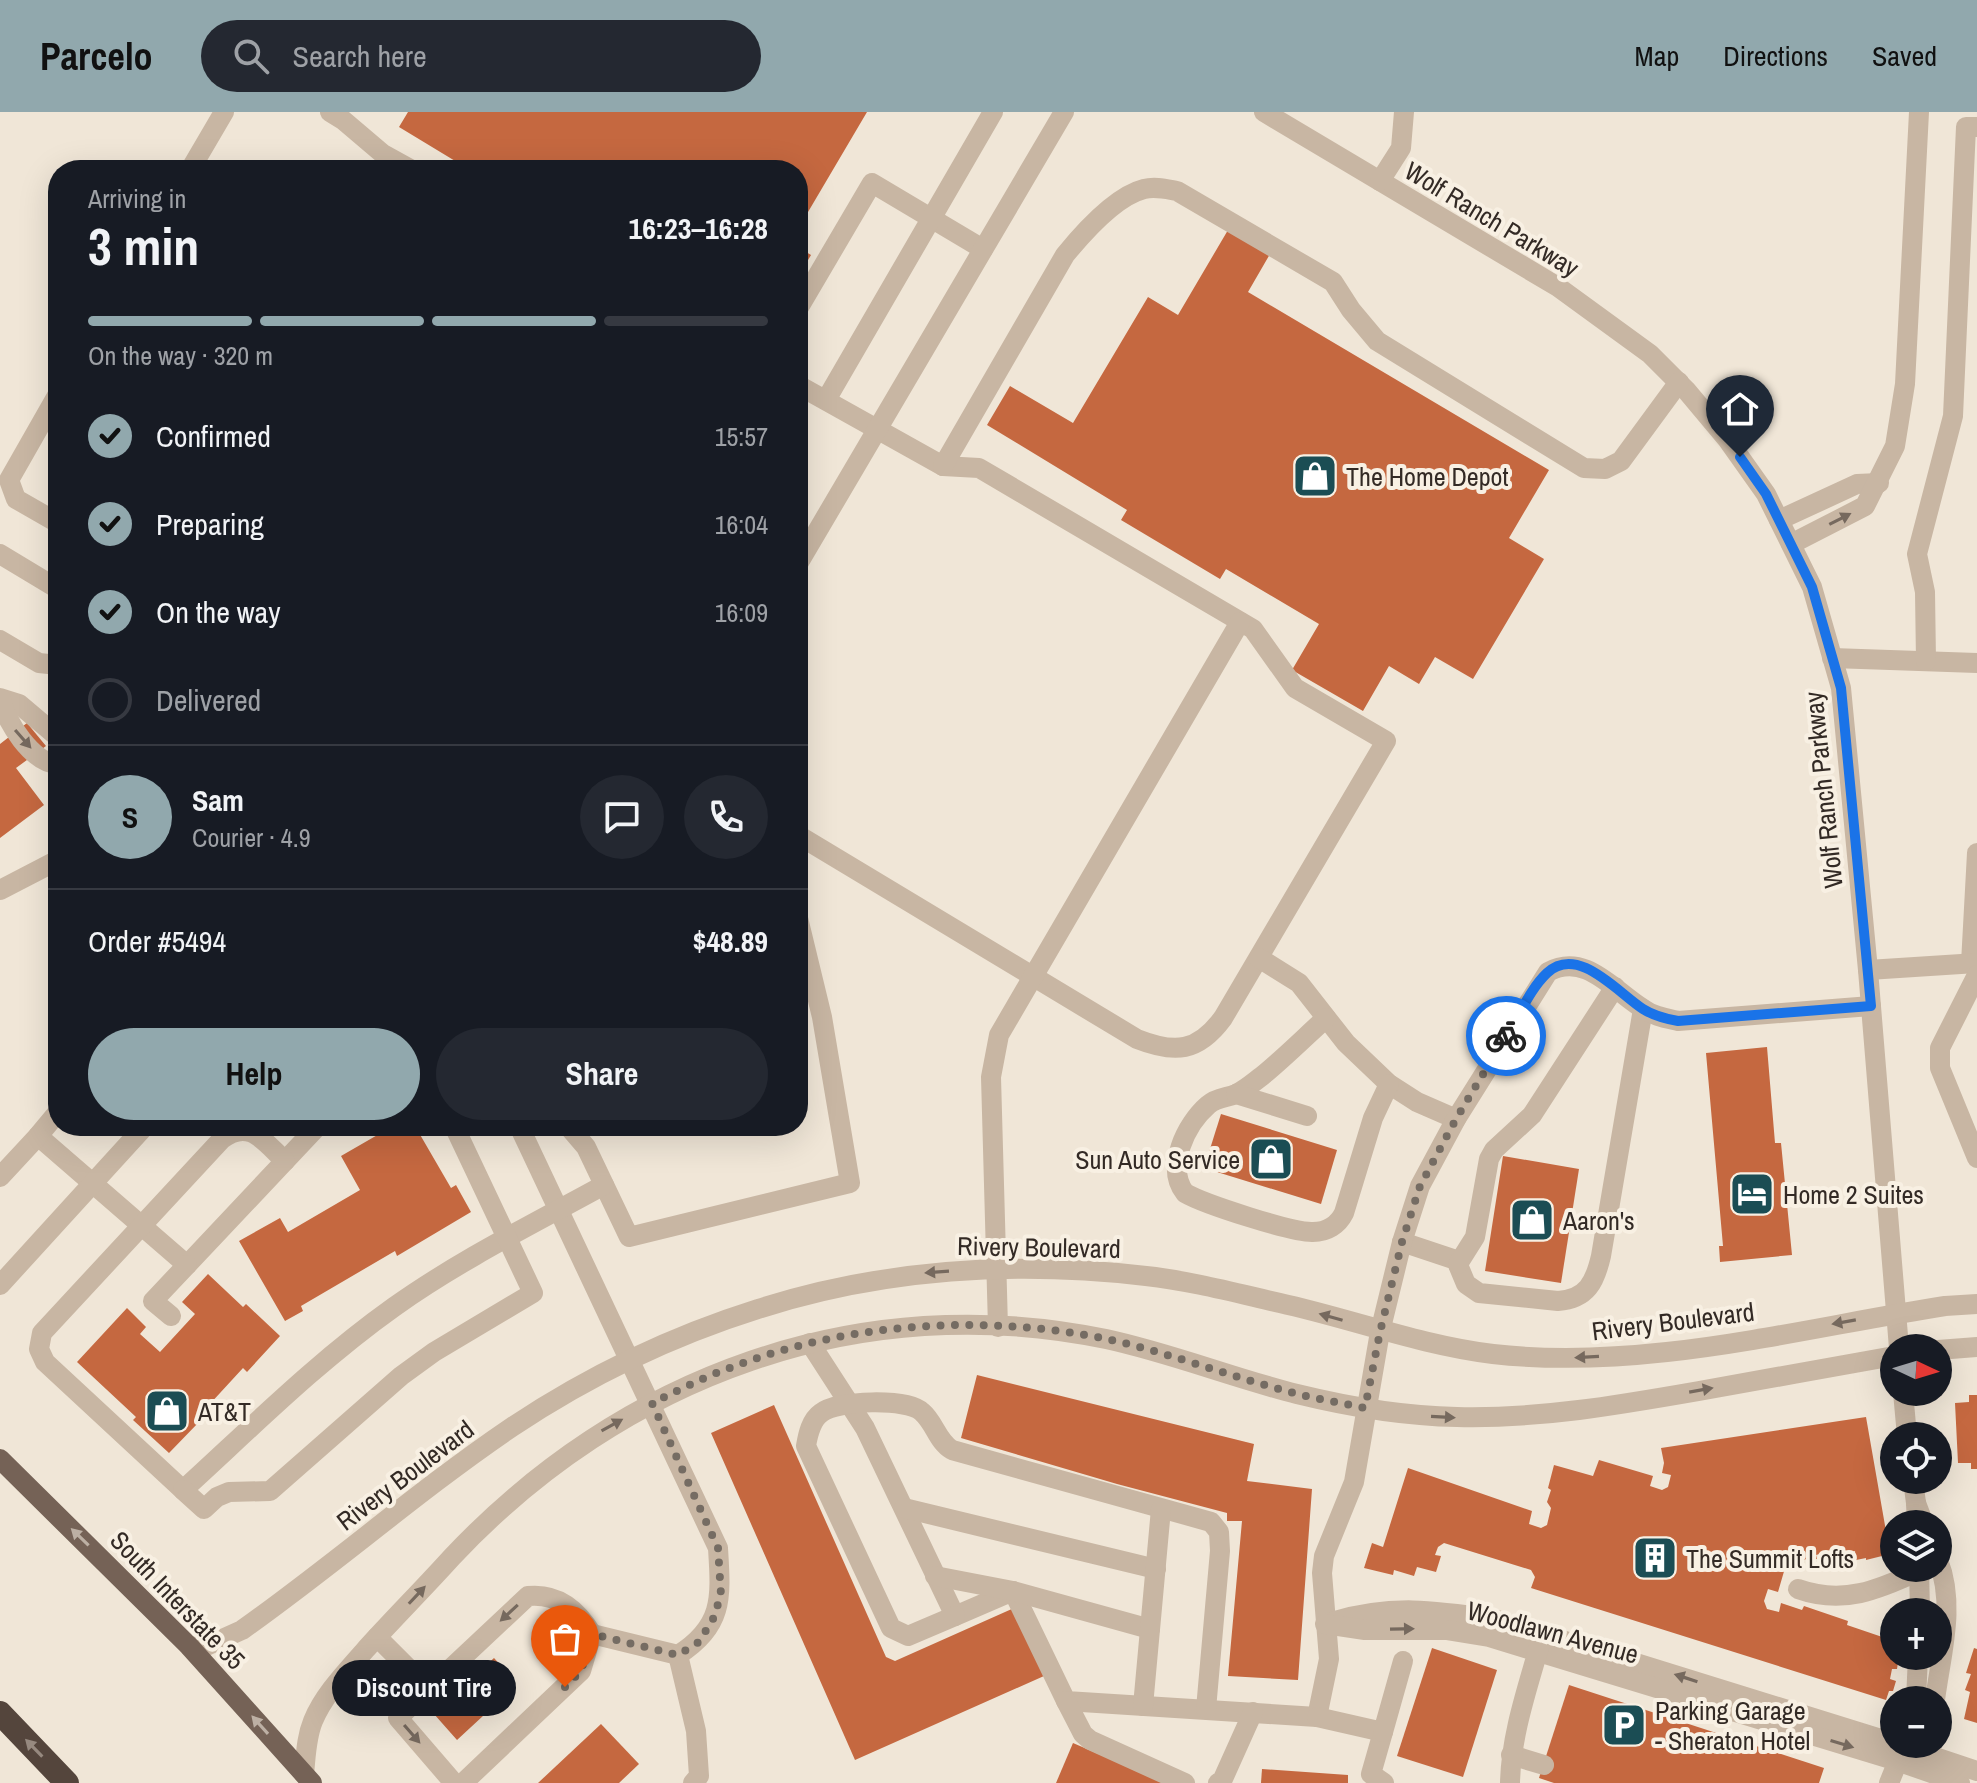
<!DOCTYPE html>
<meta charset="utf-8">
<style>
:root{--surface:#171b24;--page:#242831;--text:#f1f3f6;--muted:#9ea1a6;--line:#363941;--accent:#91a8ad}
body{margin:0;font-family:"Archivo Narrow",sans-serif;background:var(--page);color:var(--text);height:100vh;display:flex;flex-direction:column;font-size:30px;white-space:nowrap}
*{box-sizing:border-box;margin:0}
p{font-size:26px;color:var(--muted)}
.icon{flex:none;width:44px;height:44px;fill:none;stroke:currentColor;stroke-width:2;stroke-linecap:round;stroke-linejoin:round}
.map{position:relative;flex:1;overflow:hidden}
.side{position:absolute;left:48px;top:48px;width:760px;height:976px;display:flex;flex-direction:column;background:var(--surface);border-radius:32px;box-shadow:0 8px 32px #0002}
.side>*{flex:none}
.needle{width:52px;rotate:94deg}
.controls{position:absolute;left:1880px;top:1222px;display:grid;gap:16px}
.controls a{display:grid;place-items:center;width:72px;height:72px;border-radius:50%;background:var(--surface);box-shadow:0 8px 32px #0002;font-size:40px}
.pin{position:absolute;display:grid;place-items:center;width:68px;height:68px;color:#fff;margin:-82px -34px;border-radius:50% 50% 50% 0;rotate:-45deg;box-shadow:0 0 8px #0007}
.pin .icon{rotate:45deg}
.courier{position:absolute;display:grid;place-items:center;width:80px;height:80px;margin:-40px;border:6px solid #1a73e8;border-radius:50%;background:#fff;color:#222;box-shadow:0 2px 10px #0007}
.bubble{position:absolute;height:56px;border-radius:28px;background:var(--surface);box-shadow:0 8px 32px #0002;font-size:26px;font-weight:700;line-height:56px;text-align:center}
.head em{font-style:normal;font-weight:700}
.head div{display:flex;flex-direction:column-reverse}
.head{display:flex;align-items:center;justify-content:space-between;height:136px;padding:0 40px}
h1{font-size:52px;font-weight:700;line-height:60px}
.bar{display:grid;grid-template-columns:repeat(4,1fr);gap:12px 8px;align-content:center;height:96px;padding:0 40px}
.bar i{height:10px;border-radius:6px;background:var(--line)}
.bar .active{background:var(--accent)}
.bar p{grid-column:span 4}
.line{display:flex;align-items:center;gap:20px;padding:0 40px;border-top:2px solid var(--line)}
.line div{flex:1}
.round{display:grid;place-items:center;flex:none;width:84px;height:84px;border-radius:42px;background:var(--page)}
ol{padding:0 40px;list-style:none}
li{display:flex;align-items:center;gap:24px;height:88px}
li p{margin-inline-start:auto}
li .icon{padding:8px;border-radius:50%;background:var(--accent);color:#111;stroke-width:4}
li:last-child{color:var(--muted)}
li i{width:44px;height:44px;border:4px solid var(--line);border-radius:50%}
.cta{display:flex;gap:16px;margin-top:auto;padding:16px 40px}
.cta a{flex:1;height:92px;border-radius:48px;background:var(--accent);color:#111;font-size:32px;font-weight:700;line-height:92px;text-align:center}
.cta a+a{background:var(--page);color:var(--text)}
header{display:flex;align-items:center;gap:48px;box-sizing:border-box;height:112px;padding:0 40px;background:var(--accent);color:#111}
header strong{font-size:38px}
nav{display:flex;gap:44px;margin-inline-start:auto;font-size:28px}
.search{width:560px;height:72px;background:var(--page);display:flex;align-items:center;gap:20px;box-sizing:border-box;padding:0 28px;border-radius:44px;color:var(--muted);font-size:30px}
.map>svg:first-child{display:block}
</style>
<header>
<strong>Parcelo</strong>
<div class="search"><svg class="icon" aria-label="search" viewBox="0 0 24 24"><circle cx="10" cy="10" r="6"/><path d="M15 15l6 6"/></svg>Search here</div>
<nav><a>Map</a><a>Directions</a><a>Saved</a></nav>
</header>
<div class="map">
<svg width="1977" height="1671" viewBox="0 0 1977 1671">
<rect width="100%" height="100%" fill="#f0e6d7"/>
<!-- building -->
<g fill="#c56840">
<path d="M408 0H867L798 117V58H470L399 15Z"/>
<path d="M1228 118 1270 142 1248 180 1549 358 1509 426 1544 447 1473 567 1435 545 1419 572 1389 554 1363 599 1292 558 1319 512 1226 457 1220 467 1121 408 1127 398 987 313 1010 274 1073 311 1148 185 1178 203Z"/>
<path d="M798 135 811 143 798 165Z"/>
<path d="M27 611 46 634 16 656 44 693 0 726V632Z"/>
<path d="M1767 935 1775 1031H1781L1792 1143 1720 1150 1719 1134H1723L1706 941Z"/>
<path d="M1221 1002 1337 1038 1321 1092 1204 1056Z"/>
<path d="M393 1014H415L451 1076 456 1073 471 1100 397 1144 395 1139 301 1194 303 1199 285 1209 239 1129 280 1106 288 1120 360 1078 341 1044Z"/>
<path d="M1503 1044 1579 1057 1561 1171 1485 1159Z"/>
<path d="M208 1162 243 1195 246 1192 280 1224 247 1260 243 1256 197 1306 200 1309 169 1341 133 1308 136 1305 77 1250 127 1196 146 1215 140 1222 160 1240 195 1202 182 1190Z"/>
<path d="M977 1263 1254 1332 1247 1369 1312 1377 1298 1568 1228 1564 1242 1409H1227V1401L1117 1372 961 1326Z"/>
<path d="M1969 1283H1977V1357H1971V1351H1958L1955 1291 1969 1290Z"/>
<path d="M774 1293 886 1545 895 1549 1014 1496 1044 1564 855 1648 711 1321Z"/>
<path d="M1866 1305 1890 1442 1866 1448V1446L1856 1448 1855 1439 1841 1443 1839 1437 1816 1443 1817 1447 1779 1448 1777 1453 1785 1456 1778 1480 1768 1477 1764 1489 1767 1497 1779 1500 1781 1491 1802 1498 1804 1494 1848 1509 1847 1513 1894 1529V1544H1899L1897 1557H1892L1890 1567 1896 1569 1893 1579H1889L1886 1588 1531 1476 1535 1465 1531 1458 1444 1431 1438 1435 1435 1443 1441 1444 1436 1460 1417 1455 1414 1464 1394 1458 1393 1463 1364 1456 1372 1431 1383 1435 1408 1356 1532 1399 1529 1412 1541 1416 1547 1413 1551 1396 1547 1390 1551 1378 1548 1376 1554 1353 1593 1364 1599 1348 1653 1364 1650 1374 1662 1378 1668 1375 1671 1363 1662 1361 1664 1351 1661 1336Z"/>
<path d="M1432 1536 1497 1558 1463 1665 1397 1644Z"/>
<path d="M1974 1536 1977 1537V1611L1964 1607 1970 1580 1965 1578 1971 1562 1966 1561Z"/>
<path d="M494 1546 506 1559 498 1567 510 1579 457 1628 434 1602Z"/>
<path d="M1569 1573 1824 1656 1819 1671H1554L1539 1666Z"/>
<path d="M601 1612 639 1652 619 1671H538Z"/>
<path d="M1073 1631 1166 1671H1056Z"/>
<path d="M1262 1657 1348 1663V1671H1261Z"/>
</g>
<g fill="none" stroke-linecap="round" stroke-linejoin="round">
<!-- minor -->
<g stroke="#c8b6a3" stroke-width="20">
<path d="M330 0 343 8 383 42 412 58"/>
<path d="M1264 0 1558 175 1650 242 1686 278 1727 327 1766 382 1812 475 1841 576 1868 858 1899 1236"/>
<path d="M190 58 224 0"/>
<path d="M1380 69 1401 36 1404 0"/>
<path d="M798 197 872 71 983 137"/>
<path d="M798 273 943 354 979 356 1253 517 1295 576 1386 629 1223 906C1198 940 1175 942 1137 927L798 723"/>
<path d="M58 282 9 368 16 387 58 411"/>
<path d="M826 288 993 0"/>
<path d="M943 354 1065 143C1083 121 1116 84 1144 77 1155 74 1166 77 1177 79L1333 170 1351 198 1377 229 1584 356 1605 357 1621 349 1679 270"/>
<path d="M1779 408 1857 372 1879 371"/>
<path d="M1791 432 1865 394 1895 334 1905 272 1919 0"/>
<path d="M0 442 58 477"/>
<path d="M798 452 1064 0"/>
<path d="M0 528 39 551 58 553"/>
<path d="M1832 546 1977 551"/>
<path d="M1926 549 1925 480 1917 442 1953 304 1966 15H1977"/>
<path d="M0 586 19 592 58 625"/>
<path d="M1 587C5 609 33 652 58 652"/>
<path d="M0 778 58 748"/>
<path d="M1259 846 1299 871 1346 931 1389 972 1417 990 1456 1007"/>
<path d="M1971 851 1977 741"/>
<path d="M1868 858 1977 851"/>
<path d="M1977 863 1940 936V956L1977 1046"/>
<path d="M1326 906C1305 925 1284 946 1262 964 1254 970 1245 978 1236 982 1226 986 1217 985 1208 993 1186 1012 1165 1055 1185 1081 1204 1092 1293 1121 1313 1120 1327 1120 1338 1113 1344 1101L1373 1006 1389 972"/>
<path d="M1236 982 1307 1004"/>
<path d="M58 1000 38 1024 187 1153 318 1014"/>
<path d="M519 1014 718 1436C721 1485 724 1514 678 1543L592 1522"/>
<path d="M568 1014 586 1035 629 1125 850 1071 822 905 798 806"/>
<path d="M285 1049C264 1030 250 1006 222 1027L42 1221 39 1237 45 1250 183 1378C251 1316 318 1249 394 1195 460 1148 533 1112 604 1073"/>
<path d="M0 1065 38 1024"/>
<path d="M1402 1130 1456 1148 1466 1172 1479 1181 1558 1189C1587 1187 1595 1170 1601 1144L1643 897"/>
<path d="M1458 1152 1475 1125 1489 1047 1494 1038 1532 1003 1615 875"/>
<path d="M0 1173 145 1014"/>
<path d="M171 1204 153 1189 187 1153"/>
<path d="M998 1215 991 965 999 923 1240 510"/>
<path d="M810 1231 865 1316 955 1504 1013 1479 1066 1589 1317 1605 1329 1547 1322 1461 1324 1444 1354 1370 1380 1220 1402 1130 1420 1074 1456 1007 1548 860C1585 840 1612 877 1642 896 1653 904 1665 906 1678 909L1871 894"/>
<path d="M1938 1238 1977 1235"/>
<path d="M1903 1280 1907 1324"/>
<path d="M1913 1368 1916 1391"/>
<path d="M183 1378 204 1397 217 1385 229 1380 270 1379 401 1264 434 1240 533 1181 454 1014"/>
<path d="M904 1396 1156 1457"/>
<path d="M1917 1412 1916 1391 1924 1412"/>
<path d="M1919 1456 1920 1500"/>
<path d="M935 1464 1013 1479 1150 1517"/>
<path d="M1798 1477C1843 1493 1878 1478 1919 1459"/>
<path d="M955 1504 908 1524 891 1516 806 1334C808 1322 811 1308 821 1301 837 1288 907 1286 922 1300 935 1311 937 1329 952 1338L1211 1410 1219 1420 1220 1439 1206 1597"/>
<path d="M1331 1510C1391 1492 1434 1498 1494 1507L1894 1631"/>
<path d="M1325 1512 1365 1518H1446L1489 1525 1897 1649 1960 1671"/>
<path d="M377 1525 428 1576"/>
<path d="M189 1534 202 1536 242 1518C334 1453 419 1378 512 1315 587 1265 672 1224 758 1197 883 1157 1016 1149 1146 1164 1191 1169 1236 1181 1280 1191 1352 1207 1420 1233 1493 1242 1645 1259 1797 1217 1945 1194L1977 1192"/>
<path d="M678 1543 696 1619 699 1664 693 1671"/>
<path d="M1916 1588 1918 1544"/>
<path d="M1935 1588C1941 1542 1956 1493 1938 1448"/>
<path d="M1066 1589 1083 1622 1090 1628 1185 1671"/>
<path d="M1143 1594 1161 1397"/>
<path d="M1317 1605 1383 1620 1371 1662 1384 1671"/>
<path d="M1383 1620 1403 1549"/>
<path d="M1896 1632 1977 1659"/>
<path d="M1511 1643 1544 1653"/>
<path d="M304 1662C306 1644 306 1626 313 1609 324 1582 347 1559 366 1537 394 1506 424 1476 452 1445 622 1264 860 1176 1106 1227 1171 1241 1233 1266 1297 1282 1350 1295 1403 1304 1457 1305 1539 1307 1619 1293 1699 1279 1764 1267 1829 1256 1894 1244"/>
<path d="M454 1671 398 1606 528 1484C557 1481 577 1497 592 1522L581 1559 463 1671"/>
<path d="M1218 1671 1222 1669 1253 1600"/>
<path d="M1510 1671C1511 1622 1528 1575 1541 1528"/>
<path d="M1889 1671 1902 1639"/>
</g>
<!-- major -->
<path stroke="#756256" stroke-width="20" d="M0 1347 189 1534 312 1671"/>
<!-- highway -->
<path stroke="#54453c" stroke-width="24" d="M0 1601 67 1671"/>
</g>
<!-- one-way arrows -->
<defs><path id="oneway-solid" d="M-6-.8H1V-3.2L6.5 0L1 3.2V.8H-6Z" transform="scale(2)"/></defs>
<g fill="#76695e">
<use href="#oneway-solid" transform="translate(1840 407) rotate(-27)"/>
<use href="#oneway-solid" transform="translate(23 627) rotate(49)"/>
<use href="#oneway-solid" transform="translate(937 1160) rotate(176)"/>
<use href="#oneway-solid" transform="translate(1331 1205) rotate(-164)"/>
<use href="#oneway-solid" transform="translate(1844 1210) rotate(170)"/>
<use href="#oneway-solid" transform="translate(1587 1245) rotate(177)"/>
<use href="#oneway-solid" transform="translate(1701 1278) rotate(-10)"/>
<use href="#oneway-solid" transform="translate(1443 1305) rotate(3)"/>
<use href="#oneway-solid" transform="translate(612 1313) rotate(-29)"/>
<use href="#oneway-solid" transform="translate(417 1483) rotate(-47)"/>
<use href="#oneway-solid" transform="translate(509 1501) rotate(137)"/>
<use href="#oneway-solid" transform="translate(1402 1517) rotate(-1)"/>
<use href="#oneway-solid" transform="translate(1686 1566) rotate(-162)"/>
<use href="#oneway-solid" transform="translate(412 1622) rotate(49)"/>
<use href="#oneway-solid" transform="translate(1842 1632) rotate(17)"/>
</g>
<g fill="#bdb0a4">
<use href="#oneway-solid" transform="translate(80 1425) rotate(-136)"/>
<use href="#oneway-solid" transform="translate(260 1613) rotate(-132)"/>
</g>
<use fill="#96897f" href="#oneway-solid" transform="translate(34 1636) rotate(-134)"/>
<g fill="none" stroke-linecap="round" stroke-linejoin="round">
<!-- done -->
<path stroke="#756c63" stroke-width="8" stroke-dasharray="0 14.4" d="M565 1575 581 1559 592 1522 678 1543 699 1530 713 1507 721 1483 718 1436 652 1291C679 1278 706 1264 735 1254 851 1210 985 1202 1107 1227 1170 1241 1231 1265 1294 1281 1317 1287 1341 1291 1365 1296L1380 1220 1402 1130 1420 1074 1456 1007 1506 924"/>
<!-- route -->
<path stroke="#1a73e8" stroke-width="10" d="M1506 924C1519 904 1530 877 1547 861 1578 832 1618 881 1643 897 1654 904 1666 907 1678 909L1871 894 1841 576 1812 475 1766 382 1740 345"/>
</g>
<!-- icons -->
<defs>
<g id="shop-square" transform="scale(2.3)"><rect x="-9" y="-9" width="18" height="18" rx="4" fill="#1b4d54" stroke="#f8f0e3"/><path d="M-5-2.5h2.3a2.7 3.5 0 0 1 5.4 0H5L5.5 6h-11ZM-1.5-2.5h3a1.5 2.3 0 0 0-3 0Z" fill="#fff"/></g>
<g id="hotel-square" transform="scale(2.3)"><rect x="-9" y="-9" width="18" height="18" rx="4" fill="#1b4d54" stroke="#f8f0e3"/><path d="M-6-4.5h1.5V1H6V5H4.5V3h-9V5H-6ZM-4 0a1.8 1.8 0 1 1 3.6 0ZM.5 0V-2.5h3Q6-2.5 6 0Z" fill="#fff"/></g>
<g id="building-square" transform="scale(2.3)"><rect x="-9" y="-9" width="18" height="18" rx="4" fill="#1b4d54" stroke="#f8f0e3"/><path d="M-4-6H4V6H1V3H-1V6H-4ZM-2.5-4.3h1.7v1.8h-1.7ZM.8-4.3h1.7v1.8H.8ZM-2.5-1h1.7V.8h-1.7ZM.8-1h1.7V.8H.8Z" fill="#fff"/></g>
<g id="parking-square" transform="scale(2.3)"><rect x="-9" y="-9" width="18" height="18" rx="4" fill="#1b4d54" stroke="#f8f0e3"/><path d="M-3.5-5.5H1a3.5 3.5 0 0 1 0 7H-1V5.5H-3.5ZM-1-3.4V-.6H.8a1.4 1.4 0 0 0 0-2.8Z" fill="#fff"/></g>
</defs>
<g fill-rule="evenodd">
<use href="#shop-square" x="1315" y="364"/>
<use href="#shop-square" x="1271" y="1047"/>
<use href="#hotel-square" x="1752" y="1082"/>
<use href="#shop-square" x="1532" y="1108"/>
<use href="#shop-square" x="167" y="1299"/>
<use href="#building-square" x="1655" y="1446"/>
<use href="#parking-square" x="1624" y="1613"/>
</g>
<g text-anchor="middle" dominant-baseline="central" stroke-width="8" stroke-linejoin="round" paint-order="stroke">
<!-- street labels -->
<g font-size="26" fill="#332a25" stroke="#f8f0e3">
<text transform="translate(1492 107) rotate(31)">Wolf Ranch Parkway</text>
<text transform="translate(1823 678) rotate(-96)">Wolf Ranch Parkway</text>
<text transform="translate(1039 1135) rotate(1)">Rivery Boulevard</text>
<text transform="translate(1673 1209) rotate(-7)">Rivery Boulevard</text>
<text transform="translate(405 1363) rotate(-37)">Rivery Boulevard</text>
<text transform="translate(178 1488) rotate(46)">South Interstate 35</text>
<text transform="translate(1553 1520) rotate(15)">Woodlawn Avenue</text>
</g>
<!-- poi labels -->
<g font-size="26" fill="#332a25" stroke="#f8f0e3" text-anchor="start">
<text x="1346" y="364">The Home Depot</text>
<text x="1240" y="1047" text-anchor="end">Sun Auto Service</text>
<text x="1783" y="1082">Home 2 Suites</text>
<text x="1563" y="1108">Aaron's</text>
<text x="198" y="1299">AT&amp;T</text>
<text x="1686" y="1446">The Summit Lofts</text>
<text x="1655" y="1598">Parking Garage<tspan x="1655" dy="30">- Sheraton Hotel</tspan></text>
</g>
</g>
</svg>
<div class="controls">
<a><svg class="needle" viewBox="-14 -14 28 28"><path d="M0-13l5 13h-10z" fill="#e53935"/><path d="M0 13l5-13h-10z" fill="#9ea1a6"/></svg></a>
<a><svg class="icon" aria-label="locate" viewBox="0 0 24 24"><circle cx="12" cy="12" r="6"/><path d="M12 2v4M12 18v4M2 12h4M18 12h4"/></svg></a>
<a><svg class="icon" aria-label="layers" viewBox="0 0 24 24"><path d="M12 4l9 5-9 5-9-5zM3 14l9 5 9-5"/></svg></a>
<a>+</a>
<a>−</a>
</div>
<div class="pin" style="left:565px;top:1575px;background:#ea580c"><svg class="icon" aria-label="bag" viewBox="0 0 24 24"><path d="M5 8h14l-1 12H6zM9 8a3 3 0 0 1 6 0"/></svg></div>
<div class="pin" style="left:1740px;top:345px;background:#1f2937"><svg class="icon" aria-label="home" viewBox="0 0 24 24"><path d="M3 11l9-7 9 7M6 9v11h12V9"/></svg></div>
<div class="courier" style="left:1506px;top:924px"><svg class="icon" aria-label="bike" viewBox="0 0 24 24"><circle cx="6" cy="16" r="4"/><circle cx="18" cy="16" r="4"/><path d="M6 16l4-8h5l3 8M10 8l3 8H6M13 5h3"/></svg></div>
<div class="bubble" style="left:332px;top:1548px;width:184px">Discount Tire</div>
<section class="side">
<div class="head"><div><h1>3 min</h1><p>Arriving in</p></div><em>16:23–16:28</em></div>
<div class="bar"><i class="active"></i><i class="active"></i><i class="active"></i><i></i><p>On the way · 320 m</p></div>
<ol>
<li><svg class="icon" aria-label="check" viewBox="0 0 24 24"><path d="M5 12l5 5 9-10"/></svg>Confirmed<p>15:57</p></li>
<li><svg class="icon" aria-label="check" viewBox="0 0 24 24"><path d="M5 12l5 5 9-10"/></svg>Preparing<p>16:04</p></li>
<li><svg class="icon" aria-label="check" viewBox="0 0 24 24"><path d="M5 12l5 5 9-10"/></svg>On the way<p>16:09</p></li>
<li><i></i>Delivered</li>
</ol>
<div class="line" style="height:144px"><b class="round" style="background:var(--accent);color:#111">S</b><div><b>Sam</b><p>Courier · 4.9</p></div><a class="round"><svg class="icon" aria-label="chat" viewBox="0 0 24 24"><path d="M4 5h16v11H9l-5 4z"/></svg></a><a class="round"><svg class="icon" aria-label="phone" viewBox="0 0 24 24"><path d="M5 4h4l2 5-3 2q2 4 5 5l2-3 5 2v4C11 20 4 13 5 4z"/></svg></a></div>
<div class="line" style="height:104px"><div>Order #5494</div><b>$48.89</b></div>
<div class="cta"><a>Help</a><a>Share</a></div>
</section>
</div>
